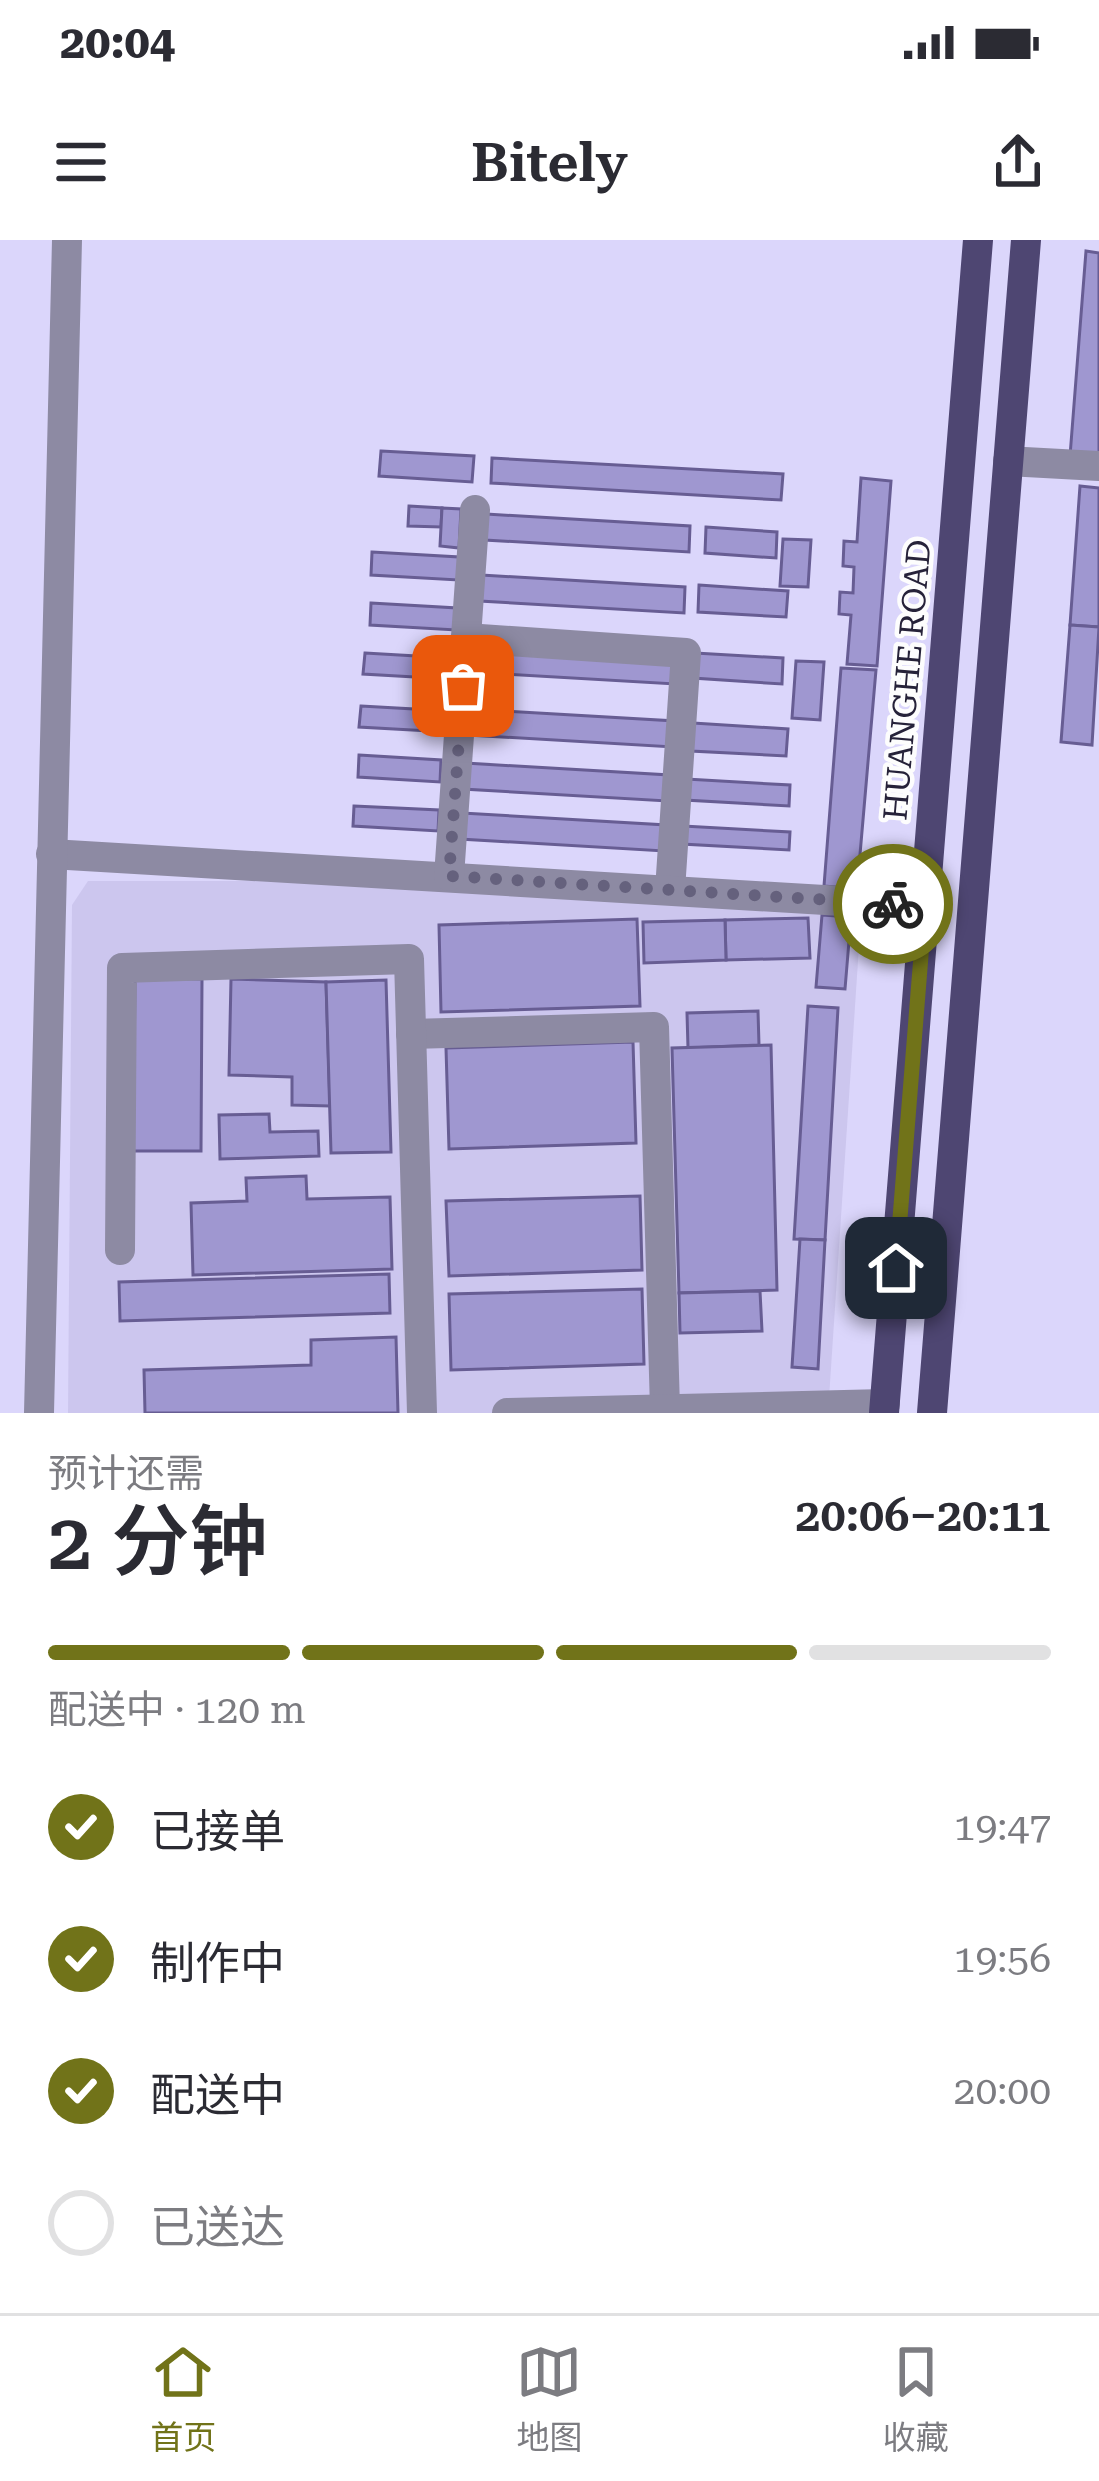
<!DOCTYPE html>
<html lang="zh">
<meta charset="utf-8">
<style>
:root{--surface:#fff;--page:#f2f2f3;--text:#2b2b33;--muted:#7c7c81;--line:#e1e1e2;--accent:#717319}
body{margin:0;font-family:"Roboto Serif","Noto Sans SC",serif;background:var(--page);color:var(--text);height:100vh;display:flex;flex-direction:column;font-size:45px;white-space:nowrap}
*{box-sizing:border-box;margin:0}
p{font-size:39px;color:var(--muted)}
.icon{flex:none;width:66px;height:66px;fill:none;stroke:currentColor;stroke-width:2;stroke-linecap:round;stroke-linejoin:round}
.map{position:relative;height:1173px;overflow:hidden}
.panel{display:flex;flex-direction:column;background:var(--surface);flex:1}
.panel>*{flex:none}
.pin{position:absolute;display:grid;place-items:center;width:102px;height:102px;color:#fff;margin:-51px;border-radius:24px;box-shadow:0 6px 18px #0006}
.courier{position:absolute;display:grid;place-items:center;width:120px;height:120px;margin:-60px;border:9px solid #717319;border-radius:50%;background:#fff;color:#222;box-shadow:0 3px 15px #0007}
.summary em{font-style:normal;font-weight:600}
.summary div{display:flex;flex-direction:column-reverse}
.summary{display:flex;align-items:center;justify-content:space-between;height:204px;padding:0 48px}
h1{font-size:78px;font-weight:600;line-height:90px}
.bar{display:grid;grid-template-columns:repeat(4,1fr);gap:18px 12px;align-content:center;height:144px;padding:0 48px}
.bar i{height:15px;border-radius:9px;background:var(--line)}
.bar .on{background:var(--accent)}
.bar p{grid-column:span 4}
ol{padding:0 48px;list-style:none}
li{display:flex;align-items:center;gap:36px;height:132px}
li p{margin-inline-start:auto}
li .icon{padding:12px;border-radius:50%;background:var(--accent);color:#fff;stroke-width:4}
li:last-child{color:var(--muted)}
li i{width:66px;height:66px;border:6px solid var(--line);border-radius:50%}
.status{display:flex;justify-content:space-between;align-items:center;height:84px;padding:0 60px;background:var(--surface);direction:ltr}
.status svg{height:33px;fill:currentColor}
header{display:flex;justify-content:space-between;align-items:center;height:156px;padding:0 48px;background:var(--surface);font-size:54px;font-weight:600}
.dock{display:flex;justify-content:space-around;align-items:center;height:168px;border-top:3px solid var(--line);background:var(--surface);font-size:33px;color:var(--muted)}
.dock a{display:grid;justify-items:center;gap:6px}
.dock .on{color:var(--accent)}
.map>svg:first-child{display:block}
</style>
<div class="status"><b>20:04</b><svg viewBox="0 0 49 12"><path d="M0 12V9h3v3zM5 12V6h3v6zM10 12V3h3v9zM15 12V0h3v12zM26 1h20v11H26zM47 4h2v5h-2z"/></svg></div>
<header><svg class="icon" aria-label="menu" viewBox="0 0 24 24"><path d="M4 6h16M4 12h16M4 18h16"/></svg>Bitely<svg class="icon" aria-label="share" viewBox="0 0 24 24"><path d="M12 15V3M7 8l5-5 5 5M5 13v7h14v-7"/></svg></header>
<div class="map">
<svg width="1099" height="1173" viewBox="0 0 1099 1173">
<rect width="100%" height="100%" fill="#dbd6fb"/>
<!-- built -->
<path fill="#ccc6ee" d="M88 641H392L861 676 828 1173H68L72 665Z"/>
<!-- building -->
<g fill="#9f97d0" stroke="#675d93" stroke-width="3">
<path d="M1086 11 1099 13V218L1070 216Z"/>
<path d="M381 211 474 216 472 242 379 236Z"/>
<path d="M492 218 783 234 781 260 491 243Z"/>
<path d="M861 238 891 241 877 426 847 424 851 375 839 374 840 352 853 353 854 327 843 326 844 301 857 302Z"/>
<path d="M1080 246 1099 248V387L1070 385Z"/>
<path d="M409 266 442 268 441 287 408 286Z"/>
<path d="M442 268 461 269 459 308 440 306Z"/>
<path d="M486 274 690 286 689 312 485 300Z"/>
<path d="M706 287 777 292 776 318 705 313Z"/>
<path d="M783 299 811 300 808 347 780 346Z"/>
<path d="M372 312 459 317 458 340 371 335Z"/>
<path d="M481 335 685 347 684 373 480 361Z"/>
<path d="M699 345 788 351 786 377 698 372Z"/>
<path d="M371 363 457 368 456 390 370 385Z"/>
<path d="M1070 385 1099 387 1092 505 1061 502Z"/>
<path d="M473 406 677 418 675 444 472 432Z"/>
<path d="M365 413 450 418 449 439 363 434Z"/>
<path d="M695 413 783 418 782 444 693 438Z"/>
<path d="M796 421 824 422 820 480 792 478Z"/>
<path d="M841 428 876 430 857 649 824 646Z"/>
<path d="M361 466 449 471 447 492 359 487Z"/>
<path d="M471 469 675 481 673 507 469 495Z"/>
<path d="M693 483 788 489 786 516 691 511Z"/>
<path d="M359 515 441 520 440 542 358 537Z"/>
<path d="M465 523 669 535 667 561 463 549Z"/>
<path d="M686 539 790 545 789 566 685 560Z"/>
<path d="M354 566 439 570 438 591 353 586Z"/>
<path d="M462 573 666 585 664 611 460 599Z"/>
<path d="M683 586 790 592 789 610 682 604Z"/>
<path d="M822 675 851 677 845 749 816 747Z"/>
<path d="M808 678 810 718 726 720 725 680Z"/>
<path d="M637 679 640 766 441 772 439 685Z"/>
<path d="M725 680 726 720 644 723 643 682Z"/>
<path d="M135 738 202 739 201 911H133Z"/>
<path d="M231 739 326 742 330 866 292 865V837L229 835Z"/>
<path d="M386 740 391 912 331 913 326 742Z"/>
<path d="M808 766 838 768 825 1000 794 999Z"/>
<path d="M758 771 759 805 688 808 687 773Z"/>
<path d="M633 802 636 903 449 909 446 808Z"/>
<path d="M771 805 777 1050 679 1053 672 808Z"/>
<path d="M269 874 270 892 318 891 319 916 220 919 219 875Z"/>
<path d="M306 936 307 959 390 957 392 1029 193 1035 191 963 247 961 246 938Z"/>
<path d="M640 956 642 1030 449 1036 446 961Z"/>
<path d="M800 999 825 1000 818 1129 792 1127Z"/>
<path d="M389 1034 390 1073 120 1081 119 1042Z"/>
<path d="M642 1049 644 1124 451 1130 449 1054Z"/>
<path d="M760 1051 762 1091 680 1093 679 1053Z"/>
<path d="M396 1097 398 1173H145L144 1130 311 1125V1100Z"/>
</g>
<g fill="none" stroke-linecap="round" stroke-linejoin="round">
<!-- minor -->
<g stroke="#8d8aa3" stroke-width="30">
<path d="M1008 221 1099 226"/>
<path d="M466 398 686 413 670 650"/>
<path d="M51 614 925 666"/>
<path d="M449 636 475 270"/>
<path d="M411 794 654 787 665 1169"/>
<path d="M120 1010 122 728 409 719 422 1173"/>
<path d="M39 1173 67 0"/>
<path d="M507 1173 885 1164"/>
</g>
<!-- major -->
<g stroke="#4e4672" stroke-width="30">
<path d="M884 1173 978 0"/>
<path d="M932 1173 1026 0"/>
</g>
</g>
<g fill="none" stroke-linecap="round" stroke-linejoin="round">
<!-- done -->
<path stroke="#65617d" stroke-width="12" stroke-dasharray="0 21.6" d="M463 446 449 636 893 664"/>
<!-- route -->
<path stroke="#717319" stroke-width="15" d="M893 664 925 666 896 1028"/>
</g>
<g text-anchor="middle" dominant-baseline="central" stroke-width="9" stroke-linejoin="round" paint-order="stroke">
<!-- street labels -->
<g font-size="33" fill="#262239" stroke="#fdfdfd">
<text transform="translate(907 440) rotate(-85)">HUANGHE ROAD</text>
</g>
</g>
</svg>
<div class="pin" style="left:463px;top:446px;background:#ea580c"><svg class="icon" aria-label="bag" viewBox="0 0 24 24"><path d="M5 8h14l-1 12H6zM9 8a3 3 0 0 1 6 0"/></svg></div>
<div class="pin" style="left:896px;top:1028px;background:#1f2937"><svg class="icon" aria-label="home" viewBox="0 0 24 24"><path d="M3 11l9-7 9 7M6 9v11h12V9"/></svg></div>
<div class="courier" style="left:893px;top:664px"><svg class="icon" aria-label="bike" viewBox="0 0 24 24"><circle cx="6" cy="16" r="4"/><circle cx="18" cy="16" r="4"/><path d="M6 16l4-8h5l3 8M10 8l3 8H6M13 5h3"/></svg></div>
</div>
<section class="panel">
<div class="summary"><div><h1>2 分钟</h1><p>预计还需</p></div><em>20:06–20:11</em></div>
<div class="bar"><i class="on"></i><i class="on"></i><i class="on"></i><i></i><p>配送中 · 120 m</p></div>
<ol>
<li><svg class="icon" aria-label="check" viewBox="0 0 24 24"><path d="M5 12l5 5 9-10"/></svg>已接单<p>19:47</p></li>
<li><svg class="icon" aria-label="check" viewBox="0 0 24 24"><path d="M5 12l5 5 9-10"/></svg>制作中<p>19:56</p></li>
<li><svg class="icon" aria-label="check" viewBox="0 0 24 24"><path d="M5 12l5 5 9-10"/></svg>配送中<p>20:00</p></li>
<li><i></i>已送达</li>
</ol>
</section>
<nav class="dock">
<a class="on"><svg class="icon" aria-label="home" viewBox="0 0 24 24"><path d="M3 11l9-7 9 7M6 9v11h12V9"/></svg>首页</a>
<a><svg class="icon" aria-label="map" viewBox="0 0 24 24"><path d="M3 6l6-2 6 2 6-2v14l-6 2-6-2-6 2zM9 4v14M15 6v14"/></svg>地图</a>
<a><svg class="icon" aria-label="saved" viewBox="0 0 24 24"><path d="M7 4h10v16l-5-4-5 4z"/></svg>收藏</a>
</nav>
